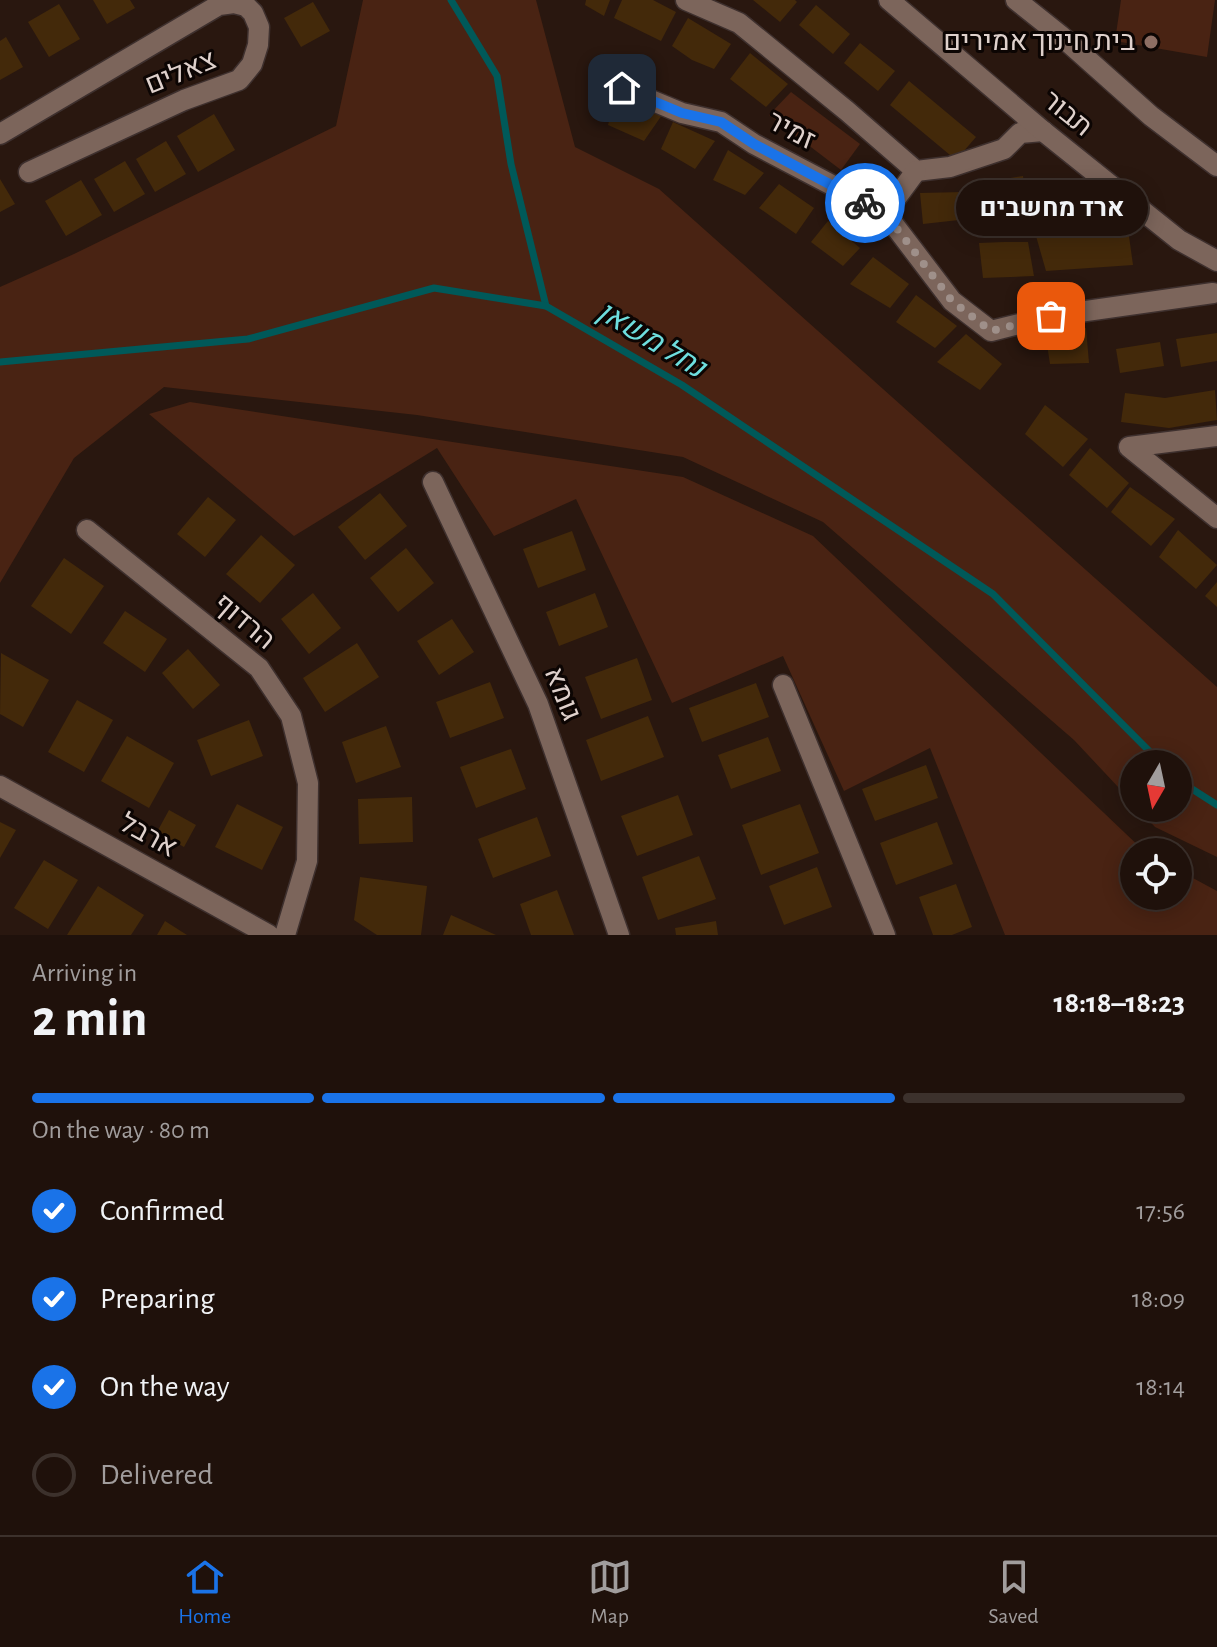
<!DOCTYPE html>
<meta charset="utf-8">
<style>
:root{--surface:#1f110b;--page:#2c1f19;--text:#f1f3f6;--muted:#a19d9d;--line:#3c312c;--accent:#1a73e8}
body{margin:0;font-family:"Alegreya Sans",Heebo,sans-serif;background:var(--page);color:var(--text);height:100vh;display:flex;flex-direction:column;font-size:30px;white-space:nowrap}
*{box-sizing:border-box;margin:0}
p{font-size:26px;color:var(--muted)}
.icon{flex:none;width:44px;height:44px;fill:none;stroke:currentColor;stroke-width:2;stroke-linecap:round;stroke-linejoin:round}
.map{position:relative;height:935px;overflow:hidden}
.panel{display:flex;flex-direction:column;background:var(--surface);flex:1}
.panel>*{flex:none}
.needle{width:52px;rotate:189deg}
.tools{position:absolute;left:1120px;top:750px;display:grid;gap:16px}
.tools a{display:grid;place-items:center;width:72px;height:72px;border-radius:50%;background:var(--surface);box-shadow:0 4px 20px #0003,0 0 0 2px var(--line);font-size:40px}
.pin{position:absolute;display:grid;place-items:center;width:68px;height:68px;color:#fff;margin:-34px;border-radius:16px;box-shadow:0 4px 12px #0006}
.courier{position:absolute;display:grid;place-items:center;width:80px;height:80px;margin:-40px;border:6px solid #1a73e8;border-radius:50%;background:#fff;color:#222;box-shadow:0 2px 10px #0007}
.bubble{position:absolute;height:56px;border-radius:28px;background:var(--surface);box-shadow:0 4px 20px #0003,0 0 0 2px var(--line);font-size:26px;font-weight:700;line-height:56px;text-align:center}
.overview em{font-style:normal;font-weight:700}
.overview div{display:flex;flex-direction:column-reverse}
.overview{display:flex;align-items:center;justify-content:space-between;height:136px;padding:0 32px}
h1{font-size:52px;font-weight:700;line-height:60px}
.bar{display:grid;grid-template-columns:repeat(4,1fr);gap:12px 8px;align-content:center;height:96px;padding:0 32px}
.bar i{height:10px;border-radius:6px;background:var(--line)}
.bar .on{background:var(--accent)}
.bar p{grid-column:span 4}
ol{padding:0 32px;list-style:none}
li{display:flex;align-items:center;gap:24px;height:88px}
li p{margin-inline-start:auto}
li .icon{padding:8px;border-radius:50%;background:var(--accent);color:#fff;stroke-width:4}
li:last-child{color:var(--muted)}
li i{width:44px;height:44px;border:4px solid var(--line);border-radius:50%}
.menu{display:flex;justify-content:space-around;align-items:center;height:112px;border-top:2px solid var(--line);background:var(--surface);font-size:22px;color:var(--muted)}
.menu a{display:grid;justify-items:center;gap:4px}
.menu .on{color:var(--accent)}
.map>svg:first-child{display:block}
</style>
<div class="map">
<svg width="1217" height="935" viewBox="0 0 1217 935">
<rect width="100%" height="100%" fill="#29170f"/>
<!-- green -->
<g fill="#492313">
<path d="M363 0H536L575 147 659 189 1217 687V857L1155 827 1137 808H1178V764H1134V804L1074 740 823 522 683 457 417 415 164 387 74 458 0 583V287L74 254 336 126Z"/>
<path d="M1121 0H1215L1207 57 1115 41Z"/>
<path d="M791 92 860 144 841 170 769 115Z"/>
<path d="M190 402 683 477 813 536 1145 852H1134V896H1178V870L1217 891V935H1005L930 748 844 791 783 656 672 703 576 499 494 536 437 448 294 536 149 414Z"/>
</g>
<g fill="none" stroke-linecap="round" stroke-linejoin="round">
<!-- stream -->
<g stroke="#005959" stroke-width="7">
<path d="M451 0 497 76 511 164 546 306"/>
<path d="M0 362 248 339 434 288 546 306 682 385 993 594 1162 764"/>
<path d="M1178 780 1217 805"/>
</g>
</g>
<!-- building -->
<g fill="#43290a">
<path d="M93 0H130L135 8 107 24Z"/>
<path d="M586 0H610L604 16 585 5Z"/>
<path d="M622 0H653L676 12 661 41 614 18Z"/>
<path d="M753 0H795L797 2 780 22Z"/>
<path d="M313 2 330 31 301 47 284 18Z"/>
<path d="M59 4 80 39 49 57 28 22Z"/>
<path d="M816 5 850 34 833 54 799 25Z"/>
<path d="M688 18 731 44 714 69 692 60 672 46Z"/>
<path d="M6 37 23 67 0 80V41Z"/>
<path d="M860 43 895 71 878 91 844 63Z"/>
<path d="M750 53 788 84 766 107 730 79Z"/>
<path d="M909 81 976 137 956 160 890 105Z"/>
<path d="M618 89 664 112 644 141 608 125Z"/>
<path d="M214 114 235 150 198 172 177 136Z"/>
<path d="M673 122 715 141 695 169 661 149Z"/>
<path d="M166 141 186 174 155 192 136 159Z"/>
<path d="M728 150 764 173 745 195 713 180Z"/>
<path d="M125 161 145 194 114 212 94 179Z"/>
<path d="M1023 176 1027 208 983 209 979 183Z"/>
<path d="M0 179 15 204 0 212Z"/>
<path d="M81 180 102 215 66 236 45 201Z"/>
<path d="M779 184 814 208 796 234 759 208Z"/>
<path d="M964 192 968 219 923 224 920 193Z"/>
<path d="M828 221 860 248 843 266 811 242Z"/>
<path d="M1128 229 1133 265 1046 271 1036 236Z"/>
<path d="M1004 242H1028L1034 276 983 278 979 243Z"/>
<path d="M873 257 909 284 890 308 850 284Z"/>
<path d="M916 295 957 326 935 348 896 322Z"/>
<path d="M1086 328 1089 363 1050 364 1045 332Z"/>
<path d="M1217 333V361L1181 367 1176 339Z"/>
<path d="M966 334 1002 364 980 390 937 362Z"/>
<path d="M1160 342 1164 366 1120 373 1116 349Z"/>
<path d="M1215 390 1217 420 1169 428 1121 422 1125 393 1165 398Z"/>
<path d="M1045 405 1088 439 1063 467 1025 434Z"/>
<path d="M1090 448 1129 483 1107 508 1069 475Z"/>
<path d="M1130 487 1175 519 1151 546 1111 512Z"/>
<path d="M380 493 407 526 365 560 338 527Z"/>
<path d="M208 497 236 520 205 557 177 534Z"/>
<path d="M1178 530 1217 565 1196 589 1159 557Z"/>
<path d="M572 531 586 570 538 588 523 549Z"/>
<path d="M261 535 295 565 260 603 226 574Z"/>
<path d="M406 548 434 583 398 612 370 578Z"/>
<path d="M64 558 104 586 71 634 31 606Z"/>
<path d="M1217 582V607L1205 596Z"/>
<path d="M313 593 341 628 309 654 281 619Z"/>
<path d="M595 593 608 627 559 646 546 612Z"/>
<path d="M125 611 167 639 145 672 103 643Z"/>
<path d="M452 619 474 652 439 675 417 641Z"/>
<path d="M357 643 379 677 325 712 303 678Z"/>
<path d="M188 649 220 685 193 709 162 673Z"/>
<path d="M1 653 49 680 23 727 0 714Z"/>
<path d="M637 658 652 700 601 719 585 677Z"/>
<path d="M490 682 504 718 450 738 436 702Z"/>
<path d="M756 683 769 717 702 742 689 708Z"/>
<path d="M77 700 113 720 84 772 48 752Z"/>
<path d="M648 716 664 757 601 781 586 740Z"/>
<path d="M249 720 263 756 211 776 197 740Z"/>
<path d="M386 726 401 767 356 783 342 742Z"/>
<path d="M127 736 174 763 149 808 101 781Z"/>
<path d="M768 737 781 771 731 789 718 755Z"/>
<path d="M511 749 526 789 476 808 460 767Z"/>
<path d="M926 765 938 798 875 821 862 789Z"/>
<path d="M678 795 693 835 637 856 621 816Z"/>
<path d="M412 797 413 842 359 844 358 799Z"/>
<path d="M237 804 283 827 262 870 215 847Z"/>
<path d="M800 804 819 853 761 875 742 825Z"/>
<path d="M169 810 196 825 184 847 157 832Z"/>
<path d="M537 817 551 856 493 878 478 839Z"/>
<path d="M0 822 16 830 0 858Z"/>
<path d="M937 822 953 864 896 885 880 843Z"/>
<path d="M699 856 716 899 658 920 642 877Z"/>
<path d="M44 860 78 880 48 929 14 908Z"/>
<path d="M817 867 832 907 784 925 769 886Z"/>
<path d="M360 877 427 886 421 935H377L354 920Z"/>
<path d="M956 884 972 927 952 935H933L919 897Z"/>
<path d="M98 886 144 915 131 935H67Z"/>
<path d="M557 890 574 935H531L520 904Z"/>
<path d="M451 915 496 935H443Z"/>
<path d="M165 921 187 935H157Z"/>
<path d="M716 921 718 935H676L675 928Z"/>
</g>
<g fill="none" stroke-linecap="round" stroke-linejoin="round">
<!-- minor casing -->
<g stroke="#3e302e" stroke-width="23">
<g id="minor">
<path d="M686 0 739 23 847 111 916 171 950 167 1004 149 1020 133 1043 131"/>
<path d="M889 0 1043 131 1179 240 1217 261"/>
<path d="M1016 0 1060 35 1151 116 1217 166"/>
<path d="M622 88 682 113 721 122 754 144 885 213 952 301 991 331 1051 316 1213 293"/>
<path d="M0 134 219 5 234 3 246 6 253 13 259 27 258 45 252 64 239 80 184 100 29 172"/>
<path d="M885 213 916 171"/>
<path d="M1217 436 1129 447 1217 518"/>
<path d="M433 482 538 704 619 935"/>
<path d="M87 530 259 668 291 716 308 783 307 861 285 935"/>
<path d="M783 685 885 935"/>
<path d="M0 786 269 935"/>
</g>
</g>
<!-- minor -->
<use href="#minor" stroke="#7c655b" stroke-width="20"/>
</g>
<g fill="none" stroke-linecap="round" stroke-linejoin="round">
<!-- done -->
<path stroke="#9f908a" stroke-width="8" stroke-dasharray="0 14.4" d="M865 203 885 213 952 301 991 331 1051 316"/>
<!-- route -->
<path stroke="#1a73e8" stroke-width="10" d="M622 88 682 113 721 122 754 144 865 203"/>
</g>
<!-- markers -->
<circle fill="#8d6e63" stroke="#0c0503" stroke-width="3" cx="1151" cy="42" r="8"/>
<g text-anchor="middle" dominant-baseline="central" stroke-width="6" stroke-linejoin="round" paint-order="stroke">
<!-- poi labels -->
<g font-size="28" fill="#dfd1cc" stroke="#0c0503" text-anchor="end">
<text x="1135" y="42">בית חינוך אמירים</text>
</g>
<!-- street labels -->
<g font-size="28" fill="#dfd1cc" stroke="#0c0503">
<text transform="translate(181 73) rotate(-22)">צאלים</text>
<text transform="translate(1067 114) rotate(39)">תבור</text>
<text transform="translate(791 131) rotate(29)">זמיר</text>
<text transform="translate(244 622) rotate(40)">הרדוף</text>
<text transform="translate(562 694) rotate(68)">גומא</text>
<text transform="translate(148 836) rotate(29)">ארבל</text>
</g>
<!-- water labels -->
<g font-size="30" font-style="italic" fill="#6edede" stroke="#0c0503">
<text transform="translate(651 340) rotate(31)">נחל משאן</text>
</g>
</g>
</svg>
<div class="tools">
<a><svg class="needle" viewBox="-14 -14 28 28"><path d="M0-13l5 13h-10z" fill="#e53935"/><path d="M0 13l5-13h-10z" fill="#a19d9d"/></svg></a>
<a><svg class="icon" aria-label="locate" viewBox="0 0 24 24"><circle cx="12" cy="12" r="6"/><path d="M12 2v4M12 18v4M2 12h4M18 12h4"/></svg></a>
</div>
<div class="pin" style="left:1051px;top:316px;background:#ea580c"><svg class="icon" aria-label="bag" viewBox="0 0 24 24"><path d="M5 8h14l-1 12H6zM9 8a3 3 0 0 1 6 0"/></svg></div>
<div class="pin" style="left:622px;top:88px;background:#1f2937"><svg class="icon" aria-label="home" viewBox="0 0 24 24"><path d="M3 11l9-7 9 7M6 9v11h12V9"/></svg></div>
<div class="courier" style="left:865px;top:203px"><svg class="icon" aria-label="bike" viewBox="0 0 24 24"><circle cx="6" cy="16" r="4"/><circle cx="18" cy="16" r="4"/><path d="M6 16l4-8h5l3 8M10 8l3 8H6M13 5h3"/></svg></div>
<div class="bubble" style="left:956px;top:180px;width:192px">ארד מחשבים</div>
</div>
<section class="panel">
<div class="overview"><div><h1>2 min</h1><p>Arriving in</p></div><em>18:18–18:23</em></div>
<div class="bar"><i class="on"></i><i class="on"></i><i class="on"></i><i></i><p>On the way · 80 m</p></div>
<ol>
<li><svg class="icon" aria-label="check" viewBox="0 0 24 24"><path d="M5 12l5 5 9-10"/></svg>Confirmed<p>17:56</p></li>
<li><svg class="icon" aria-label="check" viewBox="0 0 24 24"><path d="M5 12l5 5 9-10"/></svg>Preparing<p>18:09</p></li>
<li><svg class="icon" aria-label="check" viewBox="0 0 24 24"><path d="M5 12l5 5 9-10"/></svg>On the way<p>18:14</p></li>
<li><i></i>Delivered</li>
</ol>
</section>
<nav class="menu">
<a class="on"><svg class="icon" aria-label="home" viewBox="0 0 24 24"><path d="M3 11l9-7 9 7M6 9v11h12V9"/></svg>Home</a>
<a><svg class="icon" aria-label="map" viewBox="0 0 24 24"><path d="M3 6l6-2 6 2 6-2v14l-6 2-6-2-6 2zM9 4v14M15 6v14"/></svg>Map</a>
<a><svg class="icon" aria-label="saved" viewBox="0 0 24 24"><path d="M7 4h10v16l-5-4-5 4z"/></svg>Saved</a>
</nav>
